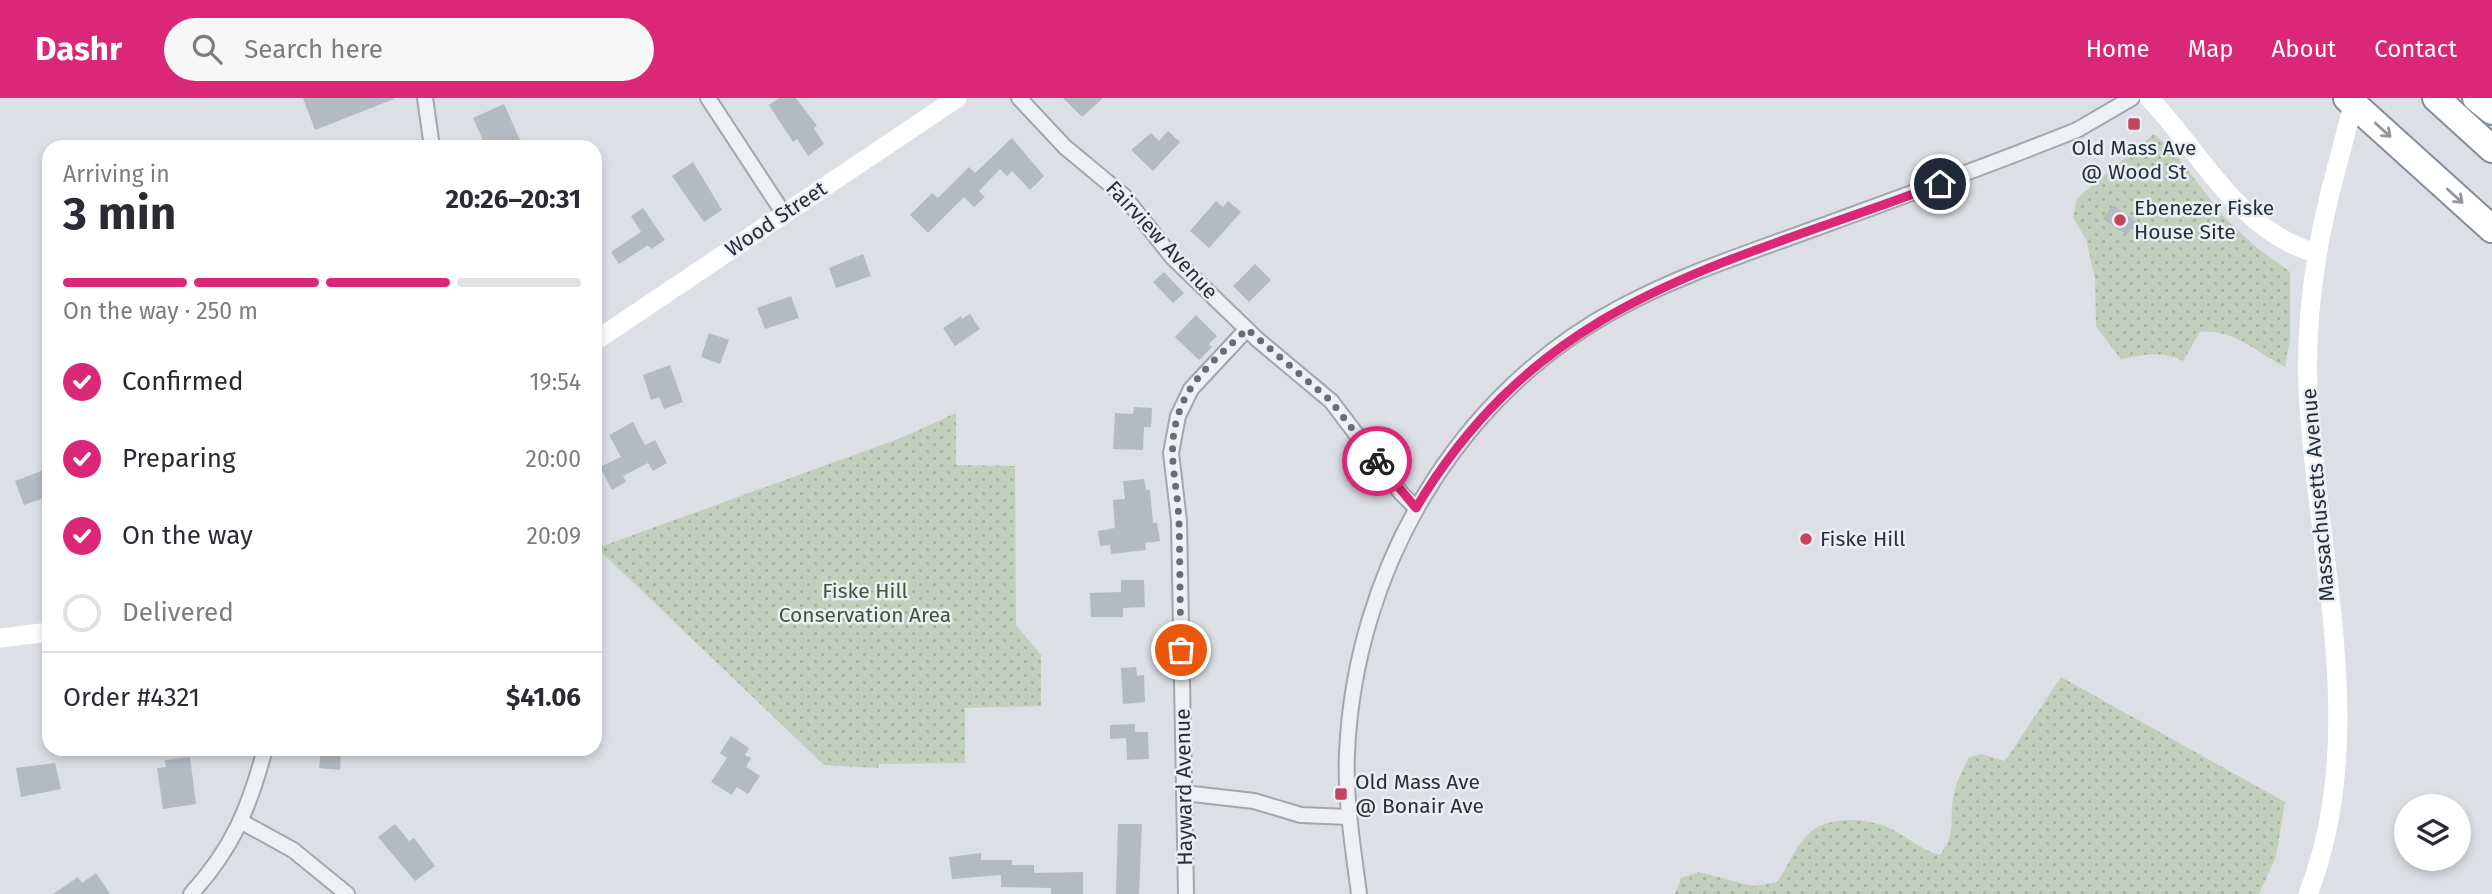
<!DOCTYPE html>
<meta charset="utf-8">
<style>
:root{--surface:#fff;--page:#f7f7f7;--text:#2b2b33;--muted:#7c7c81;--line:#e1e1e2;--accent:#db2777}
body{margin:0;font-family:"Fira Sans",sans-serif;background:var(--page);color:var(--text);height:100vh;display:flex;flex-direction:column;font-size:26px;white-space:nowrap}
*{box-sizing:border-box;margin:0}
p{font-size:23px;color:var(--muted)}
.icon{flex:none;width:38px;height:38px;fill:none;stroke:currentColor;stroke-width:2;stroke-linecap:round;stroke-linejoin:round}
.map{position:relative;flex:1;overflow:hidden}
.drawer{position:absolute;left:42px;top:42px;width:560px;height:616px;display:flex;flex-direction:column;background:var(--surface);border-radius:21px;box-shadow:0 4px 10px #0003}
.drawer>*{flex:none}
.tools{position:absolute;left:2394px;top:696px;display:grid;gap:14px}
.tools a{display:grid;place-items:center;width:77px;height:77px;border-radius:50%;background:var(--surface);box-shadow:0 4px 10px #0003;font-size:35px}
.pin{position:absolute;display:grid;place-items:center;width:60px;height:60px;color:#fff;margin:-30px;border:4px solid #fff;border-radius:50%;box-shadow:0 2px 7px #0007}
.courier{position:absolute;display:grid;place-items:center;width:70px;height:70px;margin:-35px;border:5px solid #db2777;border-radius:50%;background:#fff;color:#222;box-shadow:0 2px 9px #0007}
.overview em{font-style:normal;font-weight:700}
.overview div{display:flex;flex-direction:column-reverse}
.overview{display:flex;align-items:center;justify-content:space-between;height:119px;padding:0 21px}
h1{font-size:46px;font-weight:700;line-height:52px}
.bar{display:grid;grid-template-columns:repeat(4,1fr);gap:10px 7px;align-content:center;height:84px;padding:0 21px}
.bar i{height:9px;border-radius:5px;background:var(--line)}
.bar .on{background:var(--accent)}
.bar p{grid-column:span 4}
.line{display:flex;align-items:center;gap:18px;padding:0 21px;border-top:2px solid var(--line)}
.line div{flex:1}
ol{padding:0 21px;list-style:none}
li{display:flex;align-items:center;gap:21px;height:77px}
li p{margin-inline-start:auto}
li .icon{padding:7px;border-radius:50%;background:var(--accent);color:#fff;stroke-width:4}
li:last-child{color:var(--muted)}
li i{width:38px;height:38px;border:4px solid var(--line);border-radius:50%}
header{display:flex;align-items:center;gap:42px;box-sizing:border-box;height:98px;padding:0 35px;background:var(--accent);color:#fff}
header strong{font-size:33px}
nav{display:flex;gap:38px;margin-inline-start:auto;font-size:24px}
.search{width:490px;height:63px;background:var(--page);display:flex;align-items:center;gap:18px;box-sizing:border-box;padding:0 24px;border-radius:38px;color:var(--muted);font-size:26px}
.map>svg:first-child{display:block}
</style>
<header>
<strong>Dashr</strong>
<div class="search"><svg class="icon" aria-label="search" viewBox="0 0 24 24"><circle cx="10" cy="10" r="6"/><path d="M15 15l6 6"/></svg>Search here</div>
<nav><a>Home</a><a>Map</a><a>About</a><a>Contact</a></nav>
</header>
<div class="map">
<svg width="2492" height="796" viewBox="0 0 2492 796">
<defs>
<pattern id="grass-dots" width="8" height="8" patternUnits="userSpaceOnUse" patternTransform="scale(1.75)"><rect width="8" height="8" fill="#c3cfbd"/><path d="M2 2h.1M6 6h.1" fill="none" stroke="#a8b2a3" stroke-width="1.8" stroke-linecap="round"/></pattern>
</defs>
<rect width="100%" height="100%" fill="#dce0e5"/>
<!-- grass -->
<g fill="url(#grass-dots)">
<path d="M2154 36 2173 53 2224 119 2258 151 2290 174V242L2285 269C2258 255 2232 230 2200 234L2183 263C2160 252 2145 257 2121 261L2096 229 2095 180 2086 141 2073 120 2077 100Z"/>
<path d="M956 315V367L1015 368 1016 527 1041 557V608L965 610V665L879 666 878 670 824 667 597 450 901 340Z"/>
<path d="M2061 579 2285 704 2276 759 2259 796H1675L1681 780 1699 774 1753 788 1777 784C1788 769 1793 752 1806 738 1827 715 1873 720 1897 734 1913 743 1922 752 1940 757 1958 734 1948 720 1954 695 1957 682 1964 670 1969 659L1982 656 2005 663Z"/>
</g>
<!-- building -->
<g fill="#b4bac2">
<path d="M303 0H394V1L315 32Z"/>
<path d="M779 0H796L817 28 814 30 824 46 808 58 797 41 793 44 769 7Z"/>
<path d="M1063 0H1103L1082 19Z"/>
<path d="M504 6 522 46 514 49H486L473 20Z"/>
<path d="M1168 33 1180 44 1153 73 1131 52 1151 35 1159 43Z"/>
<path d="M1012 40 1044 78 1030 92 1012 73 1007 78 1000 71 979 93 985 99 974 109 964 99 928 135 910 117 932 95 938 100 969 69 975 75Z"/>
<path d="M693 64 722 112 704 124 672 78Z"/>
<path d="M1216 103 1223 109 1228 103 1241 114 1209 150 1190 133Z"/>
<path d="M2113 107 2136 123 2127 137 2103 121Z"/>
<path d="M643 110 665 142 651 151 648 147 619 166 611 154 641 134 631 118Z"/>
<path d="M863 156 871 178 836 190 829 170Z"/>
<path d="M1255 166 1271 182 1249 204 1233 188Z"/>
<path d="M1164 174 1184 195 1173 205 1153 184Z"/>
<path d="M791 198 799 220 765 231 757 210Z"/>
<path d="M970 216 980 231 955 248 943 230 961 218 962 221Z"/>
<path d="M1196 217 1217 238 1209 246 1212 249 1199 262 1175 239Z"/>
<path d="M709 235 729 242 720 266 701 259Z"/>
<path d="M670 267 683 304 664 311 659 299 651 302 643 277Z"/>
<path d="M1134 309 1152 310 1151 329H1144L1143 352 1113 351 1115 315 1133 316Z"/>
<path d="M633 324 645 347 655 342 667 365 653 373 648 365 623 378 626 384 612 392 600 369 621 359 609 337Z"/>
<path d="M49 370V398L24 407 15 383Z"/>
<path d="M1144 381 1146 392H1150L1153 425H1157L1160 443 1145 445 1146 452 1111 456 1110 447 1100 448 1098 433 1115 430 1113 402 1125 401 1123 383Z"/>
<path d="M1121 482H1144L1145 509 1123 510V519H1091L1090 495 1121 494Z"/>
<path d="M1136 569 1137 578 1144 577 1145 604 1123 606 1121 570Z"/>
<path d="M1135 626V634H1148L1149 661 1127 662 1126 640 1110 641V627Z"/>
<path d="M731 638 749 650 745 657 751 660 746 669 760 678 748 696 737 689 732 697 711 684 727 660 720 655Z"/>
<path d="M321 651H341L340 672 319 670Z"/>
<path d="M190 659 196 706 163 711 157 670 166 669 165 662Z"/>
<path d="M55 665 61 691 21 699 16 670Z"/>
<path d="M395 726 409 743 414 740 435 768 415 783 378 739Z"/>
<path d="M1118 726H1142L1139 796H1116Z"/>
<path d="M981 755V762H1012V767H1034V775L1083 774V796H1051V790L1001 789V777L952 781 949 759Z"/>
<path d="M96 775 110 796H53L78 779 82 785Z"/>
</g>
<g fill="none" stroke-linecap="round" stroke-linejoin="round">
<!-- street casing -->
<g stroke="#a2a7af" stroke-width="18">
<g id="street">
<path d="M425 0 432 49"/>
<path d="M708 0 784 116"/>
<path d="M1019 0 1065 49 1124 98 1172 159 1258 242 1331 303 1401 395 1416 410"/>
<path d="M1184 695 1254 703 1301 717 1349 719"/>
<path d="M242 724 293 752 347 796"/>
<path d="M191 796C233 750 249 710 265 651"/>
<path d="M1186 796 1179 423 1171 355 1178 318 1191 291 1247 231"/>
<path d="M1359 796C1353 749 1345 702 1347 655 1355 472 1456 297 1619 210 1678 178 1742 157 1805 134 1896 101 1987 68 2077 32L2132 0"/>
</g>
</g>
<!-- highway casing -->
<g stroke="#848e9b" stroke-width="30">
<g id="highway">
<path d="M2347 0 2492 131"/>
<path d="M2436 0 2492 51"/>
<path d="M2476 0 2492 13"/>
</g>
</g>
<!-- street -->
<use href="#street" stroke="#eef1f4" stroke-width="14"/>
<!-- secondary -->
<g stroke="#fff" stroke-width="19">
<path d="M2149 0C2201 54 2239 134 2316 155"/>
<path d="M595 243 957 0"/>
<path d="M0 540 49 534"/>
<path d="M2308 796C2371 636 2316 457 2308 292 2305 216 2316 145 2336 72"/>
</g>
<!-- highway -->
<use href="#highway" stroke="#fff" stroke-width="26"/>
<!-- secondary-bridge -->
<path stroke="#fff" stroke-width="19" d="M2336 72 2355 0"/>
</g>
<!-- one-way arrows -->
<defs><path id="oneway-shaft" d="M-6 0H5M1.5-3L5.5 0L1.5 3" fill="none" stroke-width="1.6" stroke-linecap="round" stroke-linejoin="round" transform="scale(1.75)"/></defs>
<g stroke="#93979d">
<use href="#oneway-shaft" transform="translate(2383 32) rotate(42)"/>
<use href="#oneway-shaft" transform="translate(2455 98) rotate(42)"/>
</g>
<g fill="none" stroke-linecap="round" stroke-linejoin="round">
<!-- done -->
<path stroke="#666d76" stroke-width="7" stroke-dasharray="0 12.6" d="M1181 552C1180 509 1180 466 1179 423 1177 376 1162 346 1186 298 1200 272 1226 252 1247 231L1331 303 1377 363"/>
<!-- route -->
<path stroke="#db2777" stroke-width="9" d="M1377 363 1416 410C1544 196 1725 168 1940 86"/>
</g>
<!-- markers -->
<g fill="#c6455e" stroke="#ebeff3" stroke-width="2.5">
<rect x="2127" y="19" width="14" height="14" rx="3.5"/>
<circle cx="2120" cy="122" r="7"/>
<circle cx="1806" cy="441" r="7"/>
<rect x="1334" y="689" width="14" height="14" rx="3.5"/>
</g>
<g text-anchor="middle" dominant-baseline="central" stroke-width="5" stroke-linejoin="round" paint-order="stroke">
<!-- poi labels -->
<g font-size="21" fill="#272f3b" stroke="#ebeff3" text-anchor="start">
<text x="2134" y="50" text-anchor="middle">Old Mass Ave<tspan x="2134" dy="24">@ Wood St</tspan></text>
<text x="2134" y="110">Ebenezer Fiske<tspan x="2134" dy="24">House Site</tspan></text>
<text x="1820" y="441">Fiske Hill</text>
<text x="1355" y="684">Old Mass Ave<tspan x="1355" dy="24">@ Bonair Ave</tspan></text>
</g>
<!-- street labels -->
<g font-size="21" fill="#272f3b" stroke="#ebeff3">
<text transform="translate(776 121) rotate(-34)">Wood Street</text>
<text transform="translate(1162 142) rotate(47)">Fairview Avenue</text>
<text transform="translate(2318 397) rotate(-95)">Massachusetts Avenue</text>
<text transform="translate(1184 689) rotate(-91)">Hayward Avenue</text>
</g>
<!-- park labels -->
<g font-size="21" fill="#3c5635" stroke="#ebeff3">
<text x="865" y="493">Fiske Hill<tspan x="865" dy="24">Conservation Area</tspan></text>
</g>
</g>
</svg>
<div class="tools">
<a><svg class="icon" aria-label="layers" viewBox="0 0 24 24"><path d="M12 4l9 5-9 5-9-5zM3 14l9 5 9-5"/></svg></a>
</div>
<div class="pin" style="left:1181px;top:552px;background:#ea580c"><svg class="icon" aria-label="bag" viewBox="0 0 24 24"><path d="M5 8h14l-1 12H6zM9 8a3 3 0 0 1 6 0"/></svg></div>
<div class="pin" style="left:1940px;top:86px;background:#1f2937"><svg class="icon" aria-label="home" viewBox="0 0 24 24"><path d="M3 11l9-7 9 7M6 9v11h12V9"/></svg></div>
<div class="courier" style="left:1377px;top:363px"><svg class="icon" aria-label="bike" viewBox="0 0 24 24"><circle cx="6" cy="16" r="4"/><circle cx="18" cy="16" r="4"/><path d="M6 16l4-8h5l3 8M10 8l3 8H6M13 5h3"/></svg></div>
<section class="drawer">
<div class="overview"><div><h1>3 min</h1><p>Arriving in</p></div><em>20:26–20:31</em></div>
<div class="bar"><i class="on"></i><i class="on"></i><i class="on"></i><i></i><p>On the way · 250 m</p></div>
<ol>
<li><svg class="icon" aria-label="check" viewBox="0 0 24 24"><path d="M5 12l5 5 9-10"/></svg>Confirmed<p>19:54</p></li>
<li><svg class="icon" aria-label="check" viewBox="0 0 24 24"><path d="M5 12l5 5 9-10"/></svg>Preparing<p>20:00</p></li>
<li><svg class="icon" aria-label="check" viewBox="0 0 24 24"><path d="M5 12l5 5 9-10"/></svg>On the way<p>20:09</p></li>
<li><i></i>Delivered</li>
</ol>
<div class="line" style="height:91px"><div>Order #4321</div><b>$41.06</b></div>
</section>
</div>
